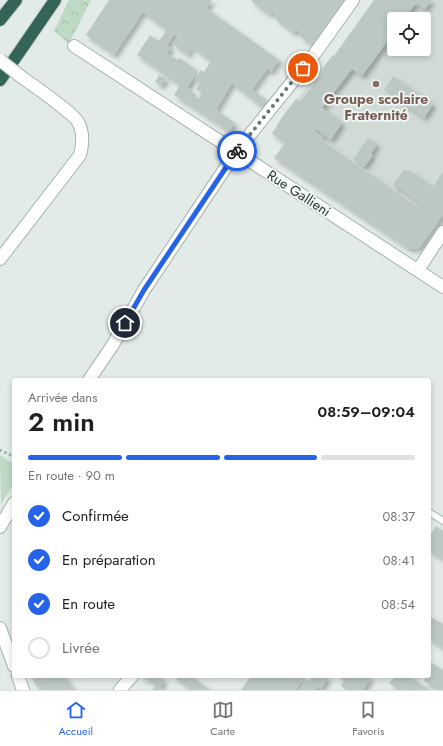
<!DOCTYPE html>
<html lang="fr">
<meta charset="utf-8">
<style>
:root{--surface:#fff;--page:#f6f6f6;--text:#202124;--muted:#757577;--line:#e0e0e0;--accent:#2563eb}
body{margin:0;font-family:Jost,sans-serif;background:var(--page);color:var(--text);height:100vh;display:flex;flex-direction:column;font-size:15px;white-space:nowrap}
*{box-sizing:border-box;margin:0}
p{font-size:13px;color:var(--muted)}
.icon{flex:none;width:22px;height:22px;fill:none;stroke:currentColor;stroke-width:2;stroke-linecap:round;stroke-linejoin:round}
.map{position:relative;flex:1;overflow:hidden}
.details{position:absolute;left:12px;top:378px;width:419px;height:300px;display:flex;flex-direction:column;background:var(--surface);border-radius:4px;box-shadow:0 2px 6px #0003}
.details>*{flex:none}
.buttons{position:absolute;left:387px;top:12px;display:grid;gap:8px}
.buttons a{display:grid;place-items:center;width:44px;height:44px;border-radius:4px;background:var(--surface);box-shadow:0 2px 6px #0003;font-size:20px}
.pin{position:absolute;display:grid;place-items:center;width:34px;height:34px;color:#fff;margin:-17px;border:2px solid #fff;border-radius:50%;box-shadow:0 1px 4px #0007}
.courier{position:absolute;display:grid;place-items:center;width:40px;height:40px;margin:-20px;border:3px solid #2563eb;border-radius:50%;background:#fff;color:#222;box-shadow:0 1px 5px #0007}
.head em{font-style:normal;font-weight:600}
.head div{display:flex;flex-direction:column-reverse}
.head{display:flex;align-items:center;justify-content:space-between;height:68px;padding:0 16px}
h1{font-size:26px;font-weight:600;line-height:30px}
.bar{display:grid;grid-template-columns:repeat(4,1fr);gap:6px 4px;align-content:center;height:48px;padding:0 16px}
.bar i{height:5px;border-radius:3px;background:var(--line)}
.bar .selected{background:var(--accent)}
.bar p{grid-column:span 4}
ol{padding:0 16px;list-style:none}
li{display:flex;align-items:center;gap:12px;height:44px}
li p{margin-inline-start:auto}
li .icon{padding:4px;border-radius:50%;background:var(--accent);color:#fff;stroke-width:4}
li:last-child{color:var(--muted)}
li i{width:22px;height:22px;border:2px solid var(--line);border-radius:50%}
.tabs{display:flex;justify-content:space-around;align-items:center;height:56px;border-top:1px solid var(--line);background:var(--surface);font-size:11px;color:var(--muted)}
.tabs a{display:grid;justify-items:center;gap:2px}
.tabs .selected{color:var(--accent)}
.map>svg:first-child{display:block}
</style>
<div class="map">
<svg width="443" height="690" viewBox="0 0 443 690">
<defs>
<pattern id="forest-crowns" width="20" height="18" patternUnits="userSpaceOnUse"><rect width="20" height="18" fill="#bddac4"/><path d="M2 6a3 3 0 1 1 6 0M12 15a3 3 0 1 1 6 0" fill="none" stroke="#a2bca9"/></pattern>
<filter id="shadow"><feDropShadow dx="3.5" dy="3.5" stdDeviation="2" flood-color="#0004"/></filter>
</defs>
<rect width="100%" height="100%" fill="#e2ebe7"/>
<!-- built -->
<path fill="#d1dbd6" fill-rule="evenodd" d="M374 0H443V215L439 221 286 113 333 55 335 56ZM394 19H424V49H394Z"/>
<!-- forest -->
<path fill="url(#forest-crowns)" d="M69 0H91L69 44 54 31Z"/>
<!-- park -->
<path fill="#bddac4" d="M0 455 14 464V483L1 504Z"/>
<!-- building -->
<g fill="#bbc8c3" fill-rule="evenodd" filter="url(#shadow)">
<path d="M109 0H212L206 8 279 60 271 72 267 69 252 90 267 100 262 107 232 83 216 110 235 123 229 131 174 95 180 85 137 55 150 35 159 41 167 30 143 12 114 55 86 35ZM174 34 211 61 204 72 201 70 195 80 200 83 196 89 202 93 198 99 191 95 193 92 187 88 196 74 193 72 195 69 180 58 178 60 167 54 171 48 167 46Z"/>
<path d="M252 0H345L312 45 300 37 301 33 297 30 294 33 275 19 277 16 272 12 270 15 251 1Z"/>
<path d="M374 0H432L425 9 416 3 404 19H394V32L362 76 352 69 322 108 342 123 331 140 316 129 315 131 323 137 321 139 338 151 418 207 420 203 398 187 397 188 394 186V184L404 169 408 172 409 170 433 187 443 171V215L419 248 409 249 274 158 285 143 272 134 282 117 296 99 300 102 324 71 322 69 333 55 334 56Z"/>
<path d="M177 38 191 49 188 55 173 44Z"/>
<path d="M159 75 166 79 161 86 155 82Z"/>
<path d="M393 76 433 104 424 118 384 90Z"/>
<path d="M368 138 377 145 371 153 373 155 372 157 370 155 371 158 364 167 353 159Z"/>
<path d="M436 526 443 531V559L429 551V533L431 534Z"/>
<path d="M429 616 443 624V648L429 639Z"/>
<path d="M429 661 443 670V690H439L424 681 426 676H429Z"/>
<path d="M31 676H64L74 690H42L39 685 37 687Z"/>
<path d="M141 676H158L164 680 160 687 164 690H152L156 685 146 678 145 680Z"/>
<path d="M172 676H191L210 690H193Z"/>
<path d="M251 676H301L304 678 296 690H241Z"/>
<path d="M312 676H325L328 678 321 689 318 687 316 690H299L306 679 309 681Z"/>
<path d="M337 676H367L371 678 363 690H347L341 686 344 681Z"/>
<path d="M396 676H414L412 679 430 690H413L409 688 408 690H399L389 683Z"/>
</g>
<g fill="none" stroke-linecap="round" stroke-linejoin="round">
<!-- lane casing -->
<g stroke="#a5b2ad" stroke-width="8">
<path id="lane" d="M429 512 443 521"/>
</g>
<!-- street casing -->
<g stroke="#a5b2ad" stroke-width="14">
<g id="street">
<path d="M74 46 443 287"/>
<path d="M418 270 443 232"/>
<path d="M89 380 112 346 144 290 236 152 313 56 353 0"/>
<path d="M0 527 14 503"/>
<path d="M0 628 14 666"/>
<path d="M18 676 23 690"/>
<path d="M120 690 132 676"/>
</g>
</g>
<!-- secondary casing -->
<g stroke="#a2b6ae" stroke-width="14">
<path id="secondary" d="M0 259 80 155C83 144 84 133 78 122 75 115 33 85 24 79"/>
</g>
<!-- highway casing -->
<g stroke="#c2c8c6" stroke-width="14">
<g id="highway">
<path d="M0 20 16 0"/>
<path d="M0 80 55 0"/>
</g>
</g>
<!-- path -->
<path stroke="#86ac9e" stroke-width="2.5" stroke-dasharray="2 3" stroke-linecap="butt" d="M0 450 14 457"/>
<!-- lane -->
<use href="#lane" stroke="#fff" stroke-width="6"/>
<!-- street -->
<use href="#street" stroke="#fff" stroke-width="12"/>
<!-- secondary -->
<use href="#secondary" stroke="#fff" stroke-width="12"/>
<!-- highway -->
<use href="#highway" stroke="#336457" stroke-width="12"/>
<!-- secondary-bridge casing -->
<g stroke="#a2b6ae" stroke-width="14" stroke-linecap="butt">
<path id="secondary-bridge" d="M0 60 24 79"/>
</g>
<!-- secondary-bridge -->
<use href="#secondary-bridge" stroke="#fff" stroke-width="12"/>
</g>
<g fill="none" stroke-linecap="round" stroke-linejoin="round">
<!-- done -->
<path stroke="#667872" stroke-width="4" stroke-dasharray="0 7.2" d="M237 151 303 68"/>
<!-- route -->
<path stroke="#2563eb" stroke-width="5" d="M125 323 144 290 237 151"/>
</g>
<!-- markers -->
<circle fill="#8d6e63" stroke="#f3f8f5" stroke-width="1.5" cx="376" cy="84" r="4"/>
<g text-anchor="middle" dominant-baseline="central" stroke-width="3.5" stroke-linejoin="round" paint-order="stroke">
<!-- education labels -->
<g font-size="14" font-weight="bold" fill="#785e54" stroke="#f3f8f5">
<text x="376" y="99">Groupe scolaire<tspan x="376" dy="16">Fraternité</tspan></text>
</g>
<!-- street labels -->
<g font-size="14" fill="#243a33" stroke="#f3f8f5">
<text transform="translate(299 193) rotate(33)">Rue Gallieni</text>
</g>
</g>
</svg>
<div class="buttons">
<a><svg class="icon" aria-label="locate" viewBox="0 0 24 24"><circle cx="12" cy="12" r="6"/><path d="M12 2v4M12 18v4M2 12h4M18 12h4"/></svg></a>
</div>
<div class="pin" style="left:303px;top:68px;background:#ea580c"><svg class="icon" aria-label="bag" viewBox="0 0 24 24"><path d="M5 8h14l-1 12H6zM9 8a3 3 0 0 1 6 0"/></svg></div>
<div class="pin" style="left:125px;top:323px;background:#1f2937"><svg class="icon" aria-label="home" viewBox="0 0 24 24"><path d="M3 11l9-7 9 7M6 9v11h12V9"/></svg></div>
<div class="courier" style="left:237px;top:151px"><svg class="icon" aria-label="bike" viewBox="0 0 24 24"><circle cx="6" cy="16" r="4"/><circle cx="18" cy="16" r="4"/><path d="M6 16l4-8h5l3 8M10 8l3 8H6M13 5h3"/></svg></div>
<section class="details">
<div class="head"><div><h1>2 min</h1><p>Arrivée dans</p></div><em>08:59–09:04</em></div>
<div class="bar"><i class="selected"></i><i class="selected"></i><i class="selected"></i><i></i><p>En route · 90 m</p></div>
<ol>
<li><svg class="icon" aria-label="check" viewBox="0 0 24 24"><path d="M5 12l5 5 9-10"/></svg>Confirmée<p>08:37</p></li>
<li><svg class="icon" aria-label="check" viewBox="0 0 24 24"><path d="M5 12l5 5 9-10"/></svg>En préparation<p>08:41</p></li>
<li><svg class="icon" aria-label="check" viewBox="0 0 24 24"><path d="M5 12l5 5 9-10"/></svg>En route<p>08:54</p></li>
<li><i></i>Livrée</li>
</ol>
</section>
</div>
<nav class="tabs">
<a class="selected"><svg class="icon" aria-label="home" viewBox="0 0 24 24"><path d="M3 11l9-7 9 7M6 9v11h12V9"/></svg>Accueil</a>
<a><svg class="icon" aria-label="map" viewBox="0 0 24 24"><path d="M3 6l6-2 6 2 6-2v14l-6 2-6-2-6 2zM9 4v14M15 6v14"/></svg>Carte</a>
<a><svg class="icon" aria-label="saved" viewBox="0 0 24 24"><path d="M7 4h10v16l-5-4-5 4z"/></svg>Favoris</a>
</nav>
